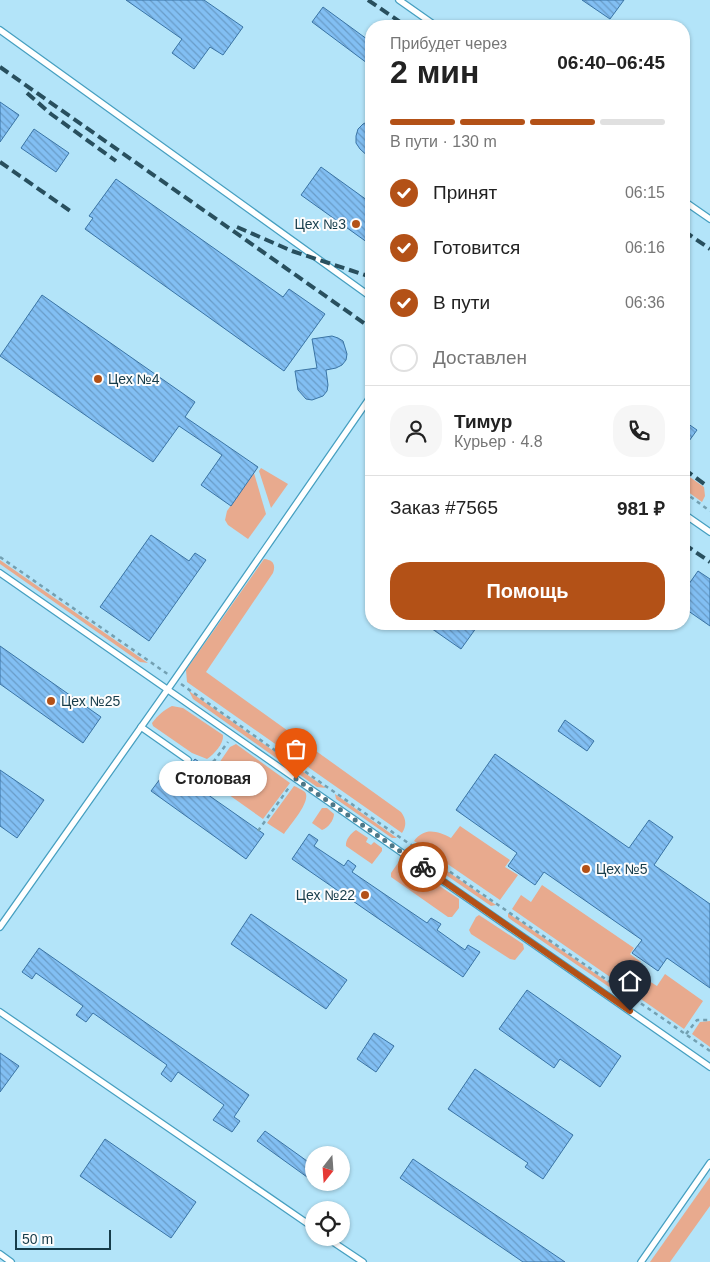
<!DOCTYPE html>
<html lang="ru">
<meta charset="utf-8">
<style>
:root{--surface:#fff;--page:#f6f6f6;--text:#222;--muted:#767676;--line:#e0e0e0;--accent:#b35117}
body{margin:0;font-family:Arial,sans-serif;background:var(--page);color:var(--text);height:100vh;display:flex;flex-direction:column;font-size:19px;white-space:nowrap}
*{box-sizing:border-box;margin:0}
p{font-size:16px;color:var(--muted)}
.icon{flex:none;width:28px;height:28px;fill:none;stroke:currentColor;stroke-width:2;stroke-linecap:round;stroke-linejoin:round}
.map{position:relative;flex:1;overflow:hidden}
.details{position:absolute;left:365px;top:20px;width:325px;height:610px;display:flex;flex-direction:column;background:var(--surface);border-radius:20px;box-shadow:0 1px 4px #0004}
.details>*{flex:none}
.needle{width:32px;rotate:197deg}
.controls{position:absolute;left:305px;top:1146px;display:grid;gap:10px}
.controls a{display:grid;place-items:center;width:45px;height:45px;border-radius:50%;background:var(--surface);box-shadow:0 1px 4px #0004;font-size:25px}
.scale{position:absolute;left:15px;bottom:12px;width:96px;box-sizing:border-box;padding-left:5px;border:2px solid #163c4a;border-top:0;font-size:14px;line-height:18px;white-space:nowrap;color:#163c4a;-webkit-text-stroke:4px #fcfcfc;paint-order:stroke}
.pin{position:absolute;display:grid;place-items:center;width:42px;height:42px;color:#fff;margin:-51px -21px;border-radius:50% 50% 50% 0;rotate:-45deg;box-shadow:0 0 5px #0007}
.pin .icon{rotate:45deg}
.courier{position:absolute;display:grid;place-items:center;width:50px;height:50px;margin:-25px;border:4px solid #b35117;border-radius:50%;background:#fff;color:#222;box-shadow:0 1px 6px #0007}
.bubble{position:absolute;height:35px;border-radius:18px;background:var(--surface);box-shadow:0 1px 4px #0004;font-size:16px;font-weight:800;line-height:35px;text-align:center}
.headline em{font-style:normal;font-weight:800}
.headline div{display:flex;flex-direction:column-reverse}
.headline{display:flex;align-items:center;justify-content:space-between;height:85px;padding:0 25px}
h1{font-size:32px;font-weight:800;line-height:38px}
.bar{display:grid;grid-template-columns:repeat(4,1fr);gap:8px 5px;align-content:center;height:60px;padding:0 25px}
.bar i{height:6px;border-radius:4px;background:var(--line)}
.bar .current{background:var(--accent)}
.bar p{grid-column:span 4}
.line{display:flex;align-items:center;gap:12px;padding:0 25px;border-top:1px solid var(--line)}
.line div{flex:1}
.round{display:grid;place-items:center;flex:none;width:52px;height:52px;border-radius:20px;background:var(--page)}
ol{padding:0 25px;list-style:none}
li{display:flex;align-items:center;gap:15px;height:55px}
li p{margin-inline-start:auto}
li .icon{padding:5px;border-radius:50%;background:var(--accent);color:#fff;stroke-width:4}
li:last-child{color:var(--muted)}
li i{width:28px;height:28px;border:2px solid var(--line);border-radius:50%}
.primary-button{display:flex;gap:10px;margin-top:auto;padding:10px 25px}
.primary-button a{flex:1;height:58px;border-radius:20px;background:var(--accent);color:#fff;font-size:20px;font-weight:800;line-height:58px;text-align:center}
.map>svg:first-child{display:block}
</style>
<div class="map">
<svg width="710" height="1262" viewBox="0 0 710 1262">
<defs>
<pattern id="building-back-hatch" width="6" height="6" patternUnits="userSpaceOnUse" patternTransform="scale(1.25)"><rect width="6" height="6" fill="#82bff3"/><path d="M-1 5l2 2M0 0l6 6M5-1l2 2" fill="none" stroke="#699cc7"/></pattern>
</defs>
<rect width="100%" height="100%" fill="#b3e4f9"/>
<!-- green -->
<g fill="#e8aa8e">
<path d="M261 468 288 484 271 508 259 471Z"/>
<path d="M254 473 266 514 248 539 228 525 225 520 227 511Z"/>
<path d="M684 473 704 487 705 496 702 502 684 489Z"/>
<path d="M264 559C273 560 276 564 273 573L206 672 401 812C406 819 407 825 402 833L187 682 186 670Z"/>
<path d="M0 560 148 663 140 662 0 564Z"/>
<path d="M189 691 326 788 317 787 193 699Z"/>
<path d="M172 706 183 708 223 735C224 744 214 754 207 759L192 753 153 726 152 723C158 715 164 710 172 706Z"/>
<path d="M236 744 290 783 263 819 215 785 224 771 217 766 230 747Z"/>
<path d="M294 786C297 787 302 790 305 792 312 801 289 826 284 834L267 823Z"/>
<path d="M335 794 397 838H392L336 799Z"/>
<path d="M322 808H327L334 814C334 820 328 828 322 830L312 823Z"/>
<path d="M460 826 510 860 505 867 518 875 500 900 414 841C425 827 437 831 451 838Z"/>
<path d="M356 830 368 838 366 842 371 845 374 842 382 848V851L372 864 346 846C345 840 351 833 356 830Z"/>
<path d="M411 846 496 905 491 906 414 853Z"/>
<path d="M400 860 418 871 416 874 421 878 423 875 459 899V908L452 917H448L391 877V873Z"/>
<path d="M542 885 634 948 630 954 641 962 626 988 512 909 521 895 531 902Z"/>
<path d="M508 913 622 992 621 994 618 993 510 919 508 917Z"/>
<path d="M479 915 523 944 524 949 515 960 510 959 471 934 469 930 476 917Z"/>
<path d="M665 974 703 1001 684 1029 638 997 649 981 657 986Z"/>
<path d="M710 1021V1047L692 1034 700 1022Z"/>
<path d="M710 1177V1206L670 1262H650Z"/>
</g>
<!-- building -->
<g fill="url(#building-back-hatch)" stroke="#3a74a5">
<path d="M126 0H204L243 27 223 55 210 47 194 69 172 53 182 39Z"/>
<path d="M582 0H624L610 19Z"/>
<path d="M323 7 371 42V66L312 22Z"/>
<path d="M0 102 19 115 0 142Z"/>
<path d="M371 120V159L360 149 356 143V136L358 129 363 124Z"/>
<path d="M34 129 69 153 56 172 21 148Z"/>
<path d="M321 167 371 203V245L301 195Z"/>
<path d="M116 179 283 297 289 289 325 314 284 371 85 229 93 218 89 216Z"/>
<path d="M42 295 195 402 185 417 258 467 231 506 201 485 222 455 179 426 153 462 0 356Z"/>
<path d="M332 336 338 338 343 341 347 354 346 360 342 365 336 368 326 370 328 385 327 391 323 396 312 400 306 399 298 390 295 371 317 368 312 339Z"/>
<path d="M684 421 697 430 684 448Z"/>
<path d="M151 535 189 561 195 553 206 560 149 641 100 607Z"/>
<path d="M698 571 710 579V626L684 608V591Z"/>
<path d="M425 624H479L461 649Z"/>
<path d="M0 646 101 717 83 743 0 684Z"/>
<path d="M565 720 594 741 587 751 558 731Z"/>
<path d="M495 754 629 848 649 820 673 837 654 865 710 904V988L667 958 658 971 632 953 642 940 544 872 535 885 508 866 517 853 456 810Z"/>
<path d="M195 759 216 774 204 792 264 834 246 859 151 791 169 767 182 776Z"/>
<path d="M0 770 44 800 17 838 0 826Z"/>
<path d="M309 834 318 840 314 846 344 866 348 860 356 866 352 872 427 923 431 918 441 924 437 930 465 950 468 945 480 952 463 977 292 859Z"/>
<path d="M251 914 347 980 326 1009 231 944Z"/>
<path d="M39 948 249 1095 234 1117 240 1121 232 1132 213 1120 224 1105 178 1072 171 1082 161 1074 167 1065 93 1013 86 1022 76 1015 83 1006 36 973 32 979 22 972Z"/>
<path d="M527 990 621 1056 600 1087 560 1059 554 1068 499 1029Z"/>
<path d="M374 1033 394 1046 376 1072 357 1059Z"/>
<path d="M0 1053 19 1066 0 1092Z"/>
<path d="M475 1069 573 1135 543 1179 525 1167 528 1163 448 1109Z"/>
<path d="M265 1131 314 1166 307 1177 257 1141Z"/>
<path d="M105 1139 196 1202 171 1238 80 1176Z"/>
<path d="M413 1159 565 1262H523L400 1178Z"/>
</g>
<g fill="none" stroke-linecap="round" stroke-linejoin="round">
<!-- service casing -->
<g stroke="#469fc0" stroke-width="8">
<g id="service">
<path d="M399 0 436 26"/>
<path d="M0 30 371 297"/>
<path d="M684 201 710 219"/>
<path d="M684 514 710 532"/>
<path d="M0 573 710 1067"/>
<path d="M141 727 188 760"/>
<path d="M0 927 175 679 371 396"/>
<path d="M0 1012 314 1228"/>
<path d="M327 1238 363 1262"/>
<path d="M0 1254 11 1262"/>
<path d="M641 1262 710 1163"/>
</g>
</g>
<!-- path -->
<g stroke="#73a0b2" stroke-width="2.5" stroke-dasharray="4 4" stroke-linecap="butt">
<path d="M684 492 710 511"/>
<path d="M0 557 169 675"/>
<path d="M181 684 327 787 710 1051"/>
<path d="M206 766 214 761 228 742"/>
<path d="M258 831 290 786"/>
<path d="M686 1034 697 1020H710"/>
</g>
<!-- service -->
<use href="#service" stroke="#fff" stroke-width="5.5"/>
<!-- rail -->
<g stroke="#284f5e" stroke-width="4" stroke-dasharray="10 5" stroke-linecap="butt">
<path d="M368 0 406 26"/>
<path d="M0 67 371 328"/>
<path d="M27 93 51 114 116 161"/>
<path d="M0 162 73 213"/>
<path d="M237 227 292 251 371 277"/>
<path d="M684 231 710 249"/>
<path d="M684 469 707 486"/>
<path d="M684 544 710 562"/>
</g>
</g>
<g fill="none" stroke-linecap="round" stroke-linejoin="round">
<!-- done -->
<path stroke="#4d7787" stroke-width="5" stroke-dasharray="0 9" d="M296 779 423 867"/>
<!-- route -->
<path stroke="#b35117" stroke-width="6" d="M423 867 630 1011"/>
</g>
<!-- markers -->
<g fill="#b35117" stroke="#fcfcfc" stroke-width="2">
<circle cx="356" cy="224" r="5"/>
<circle cx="98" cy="379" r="5"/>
<circle cx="51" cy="701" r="5"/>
<circle cx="586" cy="869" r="5"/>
<circle cx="365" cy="895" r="5"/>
</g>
<g text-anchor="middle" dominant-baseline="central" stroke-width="4" stroke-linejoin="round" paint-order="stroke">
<!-- poi labels -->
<g font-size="14" fill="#163c4a" stroke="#fcfcfc" text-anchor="start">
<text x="346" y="224" text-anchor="end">Цех №3</text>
<text x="108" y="379">Цех №4</text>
<text x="61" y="701">Цех №25</text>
<text x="596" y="869">Цех №5</text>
<text x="355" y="895" text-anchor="end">Цех №22</text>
</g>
</g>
</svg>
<div class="controls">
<a><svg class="needle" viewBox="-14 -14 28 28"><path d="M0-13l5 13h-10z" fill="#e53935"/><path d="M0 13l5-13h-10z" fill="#767676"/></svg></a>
<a><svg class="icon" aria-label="locate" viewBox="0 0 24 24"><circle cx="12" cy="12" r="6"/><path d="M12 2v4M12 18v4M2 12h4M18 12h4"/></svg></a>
</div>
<div class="scale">50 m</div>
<div class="pin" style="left:296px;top:779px;background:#ea580c"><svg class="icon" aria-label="bag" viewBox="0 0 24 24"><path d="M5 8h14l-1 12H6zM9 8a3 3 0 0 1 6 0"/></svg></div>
<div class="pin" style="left:630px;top:1011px;background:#1f2937"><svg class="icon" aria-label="home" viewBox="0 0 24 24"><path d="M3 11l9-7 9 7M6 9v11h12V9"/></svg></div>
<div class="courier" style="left:423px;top:867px"><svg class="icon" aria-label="bike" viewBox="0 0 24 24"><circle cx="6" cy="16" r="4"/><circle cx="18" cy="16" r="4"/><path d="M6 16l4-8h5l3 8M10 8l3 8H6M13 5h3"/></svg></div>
<div class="bubble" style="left:159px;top:761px;width:108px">Столовая</div>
<section class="details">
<div class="headline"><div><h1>2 мин</h1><p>Прибудет через</p></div><em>06:40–06:45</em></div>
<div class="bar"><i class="current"></i><i class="current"></i><i class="current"></i><i></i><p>В пути · 130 m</p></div>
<ol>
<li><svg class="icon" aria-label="check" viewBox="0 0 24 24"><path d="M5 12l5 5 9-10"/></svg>Принят<p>06:15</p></li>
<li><svg class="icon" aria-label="check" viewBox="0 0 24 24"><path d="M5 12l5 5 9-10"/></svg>Готовится<p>06:16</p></li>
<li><svg class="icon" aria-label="check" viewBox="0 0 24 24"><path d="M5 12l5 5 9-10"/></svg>В пути<p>06:36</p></li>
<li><i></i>Доставлен</li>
</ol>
<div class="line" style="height:90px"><a class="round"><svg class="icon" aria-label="person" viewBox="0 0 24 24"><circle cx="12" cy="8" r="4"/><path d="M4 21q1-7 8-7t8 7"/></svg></a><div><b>Тимур</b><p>Курьер · 4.8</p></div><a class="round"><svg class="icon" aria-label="phone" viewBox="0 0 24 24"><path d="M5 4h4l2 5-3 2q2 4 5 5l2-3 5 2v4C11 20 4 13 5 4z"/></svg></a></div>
<div class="line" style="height:65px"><div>Заказ #7565</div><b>981 ₽</b></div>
<div class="primary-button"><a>Помощь</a></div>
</section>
</div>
